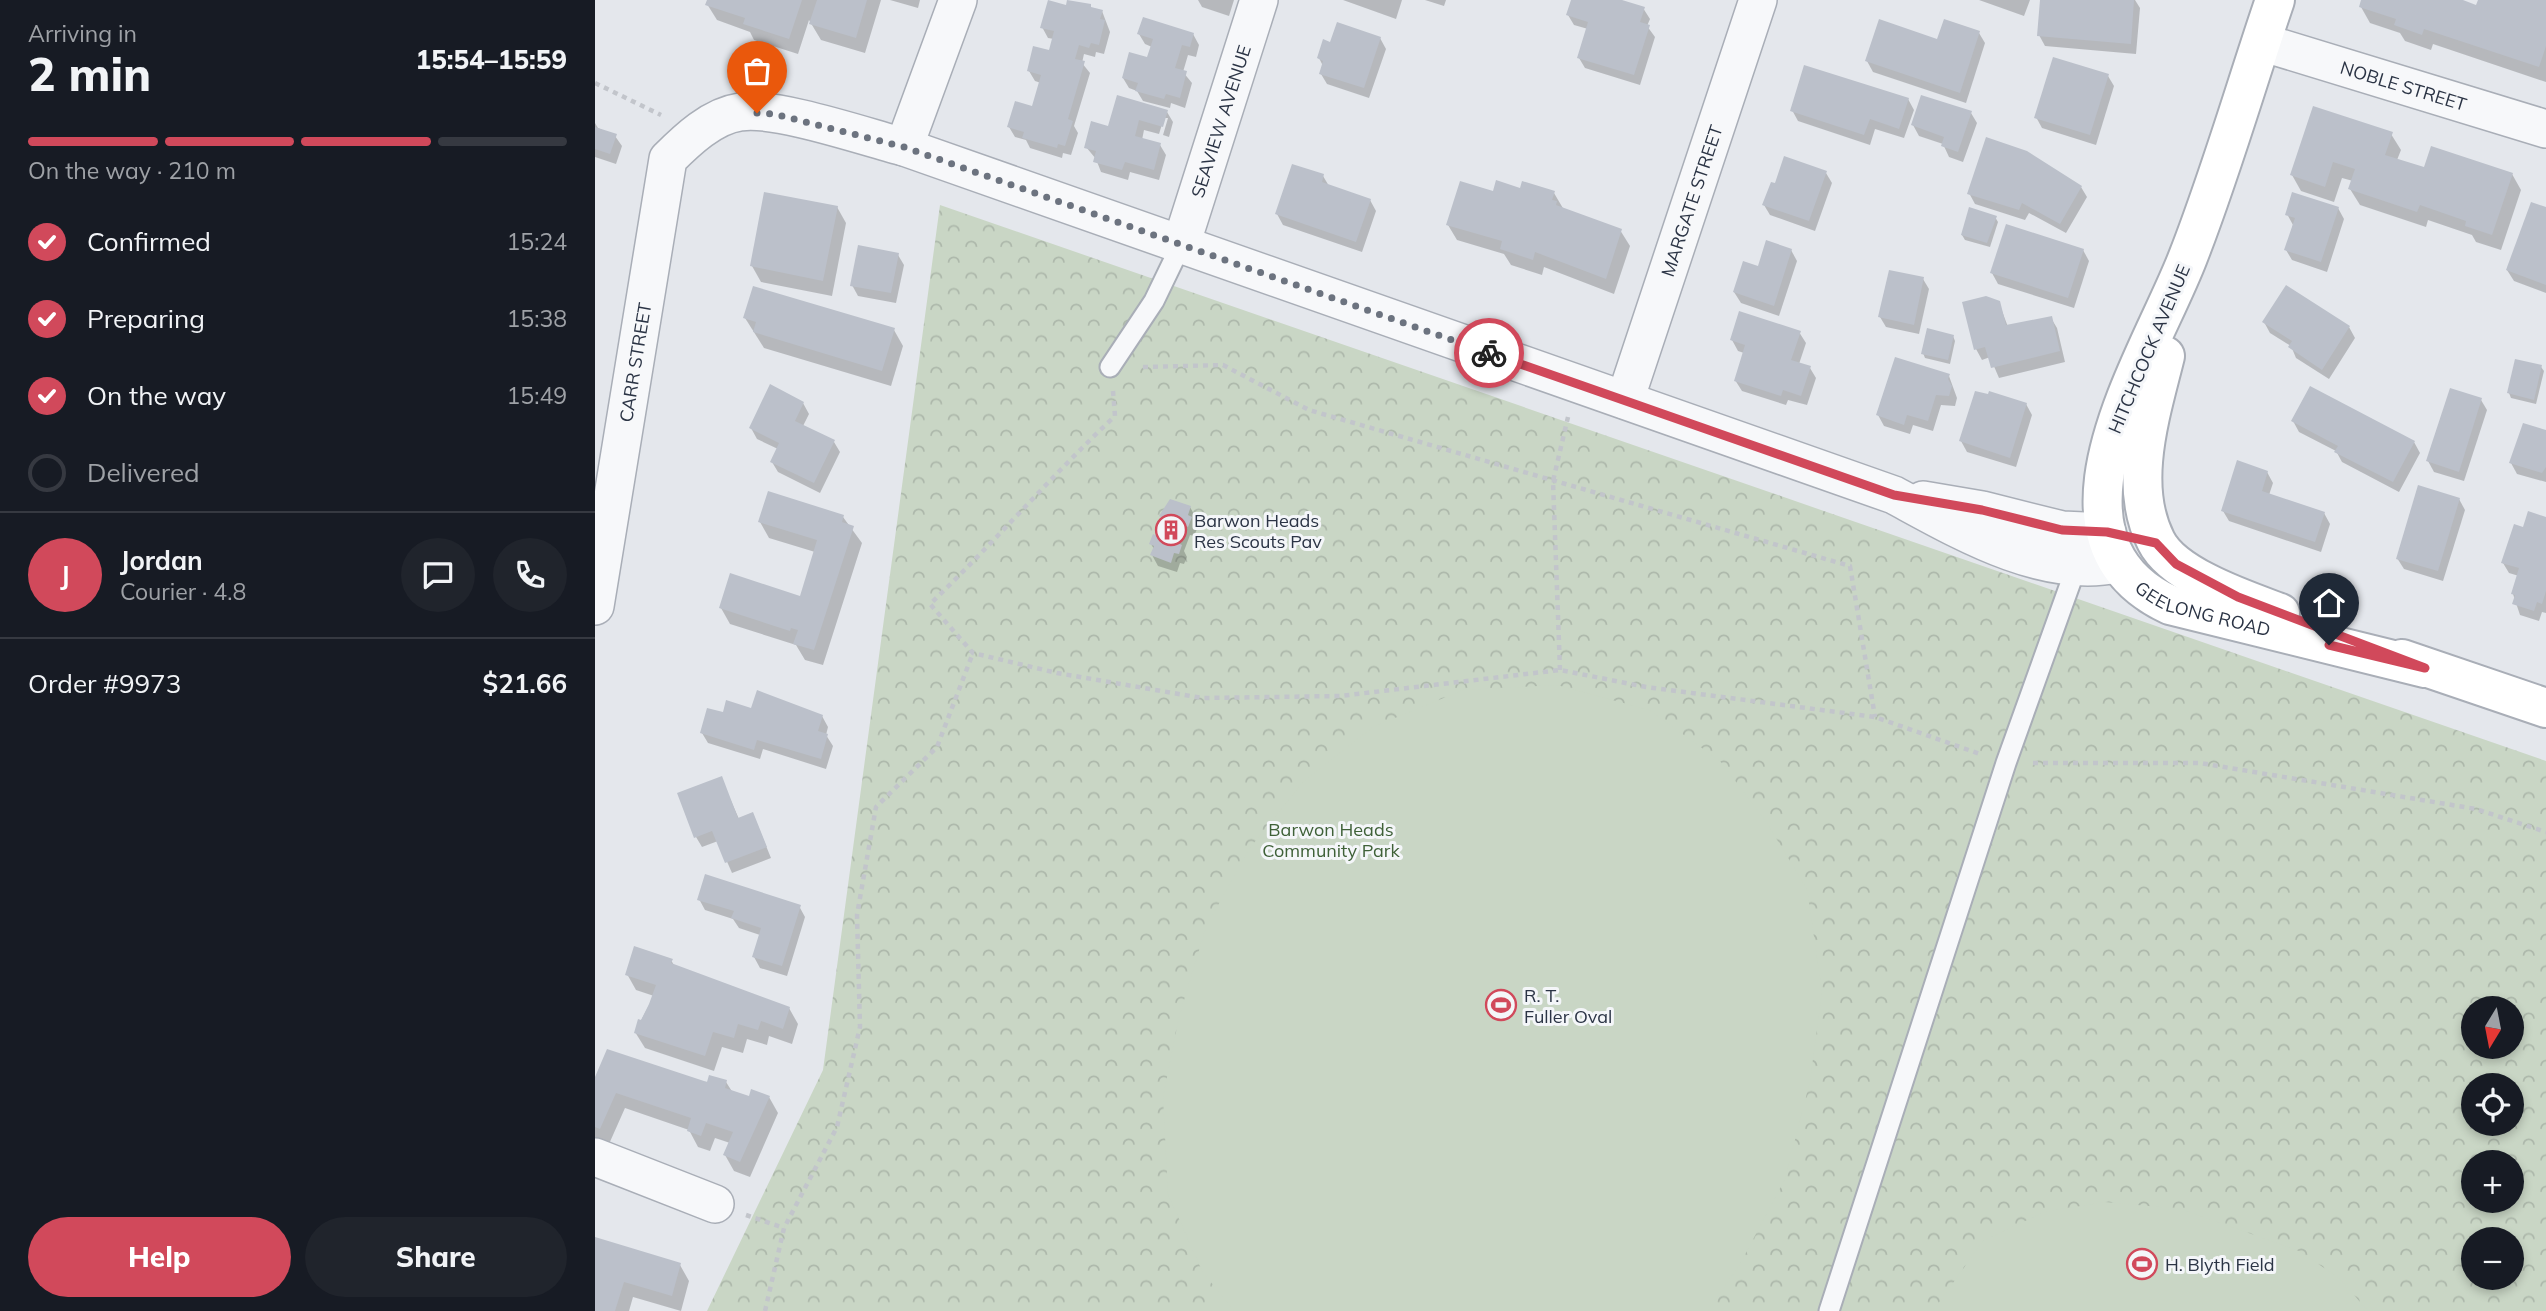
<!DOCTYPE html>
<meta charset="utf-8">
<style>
:root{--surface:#171b24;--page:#20242c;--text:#f1f3f6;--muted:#9ea1a6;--line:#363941;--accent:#d1495b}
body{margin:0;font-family:Mulish,sans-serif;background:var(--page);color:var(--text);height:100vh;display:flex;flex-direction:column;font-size:26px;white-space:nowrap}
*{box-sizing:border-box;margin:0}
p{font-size:23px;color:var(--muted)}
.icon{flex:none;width:38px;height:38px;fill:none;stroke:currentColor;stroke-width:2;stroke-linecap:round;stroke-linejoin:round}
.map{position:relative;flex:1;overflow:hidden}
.sheet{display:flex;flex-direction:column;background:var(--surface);width:595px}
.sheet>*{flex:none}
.needle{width:46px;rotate:190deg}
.buttons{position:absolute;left:1866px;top:996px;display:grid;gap:14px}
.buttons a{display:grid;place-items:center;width:63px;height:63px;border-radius:50%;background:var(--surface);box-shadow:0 4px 10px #0003;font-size:35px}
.pin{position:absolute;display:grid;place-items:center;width:60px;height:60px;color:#fff;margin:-72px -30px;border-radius:50% 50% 50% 0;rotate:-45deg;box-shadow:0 0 7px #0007}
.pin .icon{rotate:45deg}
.courier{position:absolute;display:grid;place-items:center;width:70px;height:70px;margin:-35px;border:5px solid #d1495b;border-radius:50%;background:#fff;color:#222;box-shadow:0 2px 9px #0007}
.head em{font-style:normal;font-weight:800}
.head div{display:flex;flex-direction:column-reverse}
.head{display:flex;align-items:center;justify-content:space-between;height:119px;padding:0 28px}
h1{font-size:46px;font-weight:800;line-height:52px}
.bar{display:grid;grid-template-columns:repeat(4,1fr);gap:10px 7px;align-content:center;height:84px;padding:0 28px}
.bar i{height:9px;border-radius:5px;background:var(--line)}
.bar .active{background:var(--accent)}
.bar p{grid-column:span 4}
.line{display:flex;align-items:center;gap:18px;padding:0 28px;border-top:2px solid var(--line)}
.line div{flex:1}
.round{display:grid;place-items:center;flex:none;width:74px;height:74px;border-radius:37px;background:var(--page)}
ol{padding:0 28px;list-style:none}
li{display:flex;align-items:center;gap:21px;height:77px}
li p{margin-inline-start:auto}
li .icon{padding:7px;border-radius:50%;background:var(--accent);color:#fff;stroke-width:4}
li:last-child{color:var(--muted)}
li i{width:38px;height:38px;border:4px solid var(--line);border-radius:50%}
.button{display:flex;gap:14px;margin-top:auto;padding:14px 28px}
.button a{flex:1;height:80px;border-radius:42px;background:var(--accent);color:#fff;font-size:28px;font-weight:800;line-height:80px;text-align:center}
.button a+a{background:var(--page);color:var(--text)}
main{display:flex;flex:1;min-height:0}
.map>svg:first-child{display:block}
</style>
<main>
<section class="sheet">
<div class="head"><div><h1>2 min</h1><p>Arriving in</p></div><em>15:54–15:59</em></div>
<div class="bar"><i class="active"></i><i class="active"></i><i class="active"></i><i></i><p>On the way · 210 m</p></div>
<ol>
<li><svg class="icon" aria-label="check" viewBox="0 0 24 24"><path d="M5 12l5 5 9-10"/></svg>Confirmed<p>15:24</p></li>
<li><svg class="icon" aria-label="check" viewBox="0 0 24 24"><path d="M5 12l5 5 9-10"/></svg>Preparing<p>15:38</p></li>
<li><svg class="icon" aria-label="check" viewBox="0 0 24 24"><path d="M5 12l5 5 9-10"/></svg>On the way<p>15:49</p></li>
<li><i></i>Delivered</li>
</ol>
<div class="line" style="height:126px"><b class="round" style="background:var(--accent);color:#fff">J</b><div><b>Jordan</b><p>Courier · 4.8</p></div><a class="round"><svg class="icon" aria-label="chat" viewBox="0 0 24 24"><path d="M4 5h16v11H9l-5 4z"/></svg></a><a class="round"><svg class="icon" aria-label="phone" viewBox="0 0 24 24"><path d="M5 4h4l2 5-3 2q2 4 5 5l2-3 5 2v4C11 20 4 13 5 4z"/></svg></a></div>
<div class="line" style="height:91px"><div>Order #9973</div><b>$21.66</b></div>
<div class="button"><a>Help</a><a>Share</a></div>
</section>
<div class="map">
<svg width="1951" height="1311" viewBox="0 0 1951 1311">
<defs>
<pattern id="park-crowns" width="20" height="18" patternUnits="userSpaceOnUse" patternTransform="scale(1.75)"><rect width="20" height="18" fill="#c9d6c5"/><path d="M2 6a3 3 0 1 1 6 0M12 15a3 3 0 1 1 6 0" fill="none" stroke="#adb8ab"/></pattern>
</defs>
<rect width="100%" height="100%" fill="#e4e7ec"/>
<!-- park -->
<path fill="url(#park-crowns)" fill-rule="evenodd" d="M345 205 1951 761V1311H112L228 1070ZM1878 1008H1916V1046H1878ZM1878 1085H1916V1124H1878ZM1878 1162H1916V1200H1878ZM1878 1239H1916V1278H1878Z"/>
<!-- garden -->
<g fill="#c9d6c5">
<path d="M962 685 1054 710 1125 761 1170 820 1212 889 1227 992 1215 1081 1190 1179 1145 1264 1113 1311H639L607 1271 573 1194 568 1097 584 1017 611 927 654 849 709 781 778 727 868 690Z"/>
<path d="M1510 1202 1586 1209 1704 1251 1744 1278 1773 1311H1338L1388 1241 1449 1212Z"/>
</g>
<!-- shadow -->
<g fill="#0003">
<path d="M114 0H286L270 53 226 40 214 20 203 54 159 40 155 32 122 20 112 4Z"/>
<path d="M295 0H325L323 8Z"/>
<path d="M603 0H639L634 16 607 7Z"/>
<path d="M748 0H807L801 19Z"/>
<path d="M830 0H851L849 6Z"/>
<path d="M978 0H1025L1048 8 1055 19 1052 26 1060 37 1045 85 990 68 984 58 993 29 979 25 973 15Z"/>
<path d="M1384 0H1435L1429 16Z"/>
<path d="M1447 0H1540L1545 8 1541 54 1450 46 1444 35Z"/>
<path d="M1768 0H1862L1882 7 1885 0H1951V82L1838 44 1836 50 1810 41 1805 33 1775 23 1766 7Z"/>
<path d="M497 10 507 11 515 32 509 54 501 52 500 57 489 54 487 63 495 73 479 126 483 133 476 155 468 153 467 158 435 148 431 140 420 137 414 127 438 108 446 83 440 81 434 71 455 52 459 39 453 38 447 27Z"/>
<path d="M1384 33 1390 43 1371 103 1278 72 1272 61Z"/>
<path d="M544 34H598L604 45 601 57 593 55 588 72 597 83 590 108 576 103 575 108 548 101 542 91 534 88 528 78 553 59 557 47 550 44Z"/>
<path d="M785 38 791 49 774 98 732 84 726 74 728 66 724 58 736 44Z"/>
<path d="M1513 76 1519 86 1501 145 1447 128 1441 117Z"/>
<path d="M1313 99 1319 110 1309 138 1280 129 1275 145 1203 121 1197 110Z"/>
<path d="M572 112 578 122 574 137 568 135 573 118H569L564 134 549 130 547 140 565 145 571 155 564 180 535 172 533 180 506 172 501 159 491 147 514 128Z"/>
<path d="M1376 113 1382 123 1368 162 1354 157 1348 144 1324 136 1318 125Z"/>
<path d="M0 123 3 128 20 136 27 146 21 164 0 157Z"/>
<path d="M1796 134 1806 150 1802 160 1830 169 1917 174 1926 190 1906 250 1881 242 1877 235 1833 220 1831 227 1765 205 1755 189 1758 181 1747 178 1739 202 1706 191 1697 175Z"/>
<path d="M1231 173 1237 183 1220 231 1175 215 1169 205 1182 185Z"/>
<path d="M728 176 734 186 775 200 781 211 767 252 688 225 682 214Z"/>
<path d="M1486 187 1492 197 1471 233 1434 213 1430 220 1380 204 1374 193Z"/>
<path d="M899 193H959L969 210 1025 230 1035 246 1019 294 949 267 947 275 916 265 909 254 862 240 853 225Z"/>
<path d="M242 207 251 223 237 296 166 282 157 266Z"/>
<path d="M1743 208 1749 219 1732 272 1697 260 1691 250 1698 225 1692 214Z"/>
<path d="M1951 209V293L1919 281 1912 270Z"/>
<path d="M1400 217 1403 222 1395 247 1370 240 1367 235Z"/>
<path d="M1196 250 1202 261 1184 316 1146 303 1139 292 1164 268Z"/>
<path d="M1488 250 1494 261 1479 308 1403 284 1397 273Z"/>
<path d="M303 255 309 265 301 303 263 296 257 285Z"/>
<path d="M1328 279 1334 289 1324 334 1291 327 1285 317Z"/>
<path d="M1404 303 1413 327 1456 318 1462 328 1470 362 1404 378 1395 357 1387 360 1381 349Z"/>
<path d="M150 318 299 330 308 346 296 386 169 348Z"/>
<path d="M1669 322 1754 327 1760 338 1734 379 1701 358 1696 346 1675 333Z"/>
<path d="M1204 332 1211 343 1204 364 1215 368 1221 378 1212 405 1193 400 1191 405 1147 391 1140 380 1149 353 1143 351 1137 340Z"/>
<path d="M1358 336 1360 341 1355 364 1330 358 1328 353Z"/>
<path d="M1946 367 1949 371 1941 404 1916 398 1914 393Z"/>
<path d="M1354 376 1362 398 1360 406 1346 405 1338 431 1318 425 1315 434 1289 426 1283 415Z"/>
<path d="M1886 400 1892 410 1869 481 1839 472 1833 461Z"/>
<path d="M208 403 214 414 208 426 239 442 245 452 225 493 183 472 177 462 183 449 162 439 156 428Z"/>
<path d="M1431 404 1437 415 1421 467 1372 452 1366 441Z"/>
<path d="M1698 421 1819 442 1825 453 1804 492 1747 462 1741 451 1704 432Z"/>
<path d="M1951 432V482L1922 474 1916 463Z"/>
<path d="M1672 472 1678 483 1674 495 1729 513 1735 524 1726 552 1634 521 1628 511Z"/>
<path d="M1864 499 1870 510 1848 581 1809 569 1802 558Z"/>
<path d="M595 507 601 518 599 524 602 529 599 536 595 535 589 551 592 557 589 564 585 563 582 572 563 566 557 555 559 549 556 544 563 538 569 521 566 516Z"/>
<path d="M248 517 267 543 228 665 210 660 201 645 135 624 126 608 206 598 220 552 174 538 165 522Z"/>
<path d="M1951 520V613L1947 612 1944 621 1925 615 1918 594 1924 576 1914 573 1908 563 1929 529Z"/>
<path d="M157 710 227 716 233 727 231 735 238 746 231 769 168 749 165 759 113 743 107 733Z"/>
<path d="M126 778 144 819 158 814 176 858 137 873 123 841 107 847 101 837Z"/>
<path d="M104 899 204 906 210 917 192 976 165 968 159 957 165 935 144 928 138 919 110 910Z"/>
<path d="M76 960 80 967 194 1008 203 1024 197 1044 174 1036 172 1045 152 1039 148 1053 127 1047 119 1071 50 1048 40 1032 59 996 41 990 32 974Z"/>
<path d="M0 1081 131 1082 138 1093 155 1098 174 1097 183 1113 155 1177 139 1171 130 1155 135 1143 120 1138 115 1151 103 1147 94 1130 30 1108 14 1144 0 1138Z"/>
<path d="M0 1239 85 1265 94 1281 86 1311 38 1297 34 1311H0Z"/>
</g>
<!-- building -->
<g fill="#bbc0ca">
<path d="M112 0H207L194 39 148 24 150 18 110 5Z"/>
<path d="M222 0H272L261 38 214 24Z"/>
<path d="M453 0 471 5 472 0 496 4V7L508 10 505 19 510 20 504 45 496 43 494 48 484 45 480 59 490 61 473 119 478 121 470 146 463 144 462 148 427 138 429 132 412 127 420 101 437 106 446 75 432 71 438 46 454 50 459 31 445 28Z"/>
<path d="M976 0H1027L1050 7 1045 22 1055 25 1039 75 982 58 993 22 971 15Z"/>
<path d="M1445 0H1539L1536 44 1442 36Z"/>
<path d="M1766 0H1868L1881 5 1883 0H1951V46L1944 67 1829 29 1827 35 1799 25 1801 19 1764 7Z"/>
<path d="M548 17 599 33 595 47 587 45 580 68 592 71 585 98 571 94 569 99 540 91 543 83 527 78 534 52 552 57 558 39 542 34Z"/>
<path d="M1284 19 1342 39 1349 19 1385 31 1365 93 1270 61Z"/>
<path d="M742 22 786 37 769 88 724 74 728 61 722 58 728 39 735 42Z"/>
<path d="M1458 57 1514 74 1495 135 1439 118Z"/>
<path d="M1209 65 1314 98 1304 129 1275 119 1269 135 1195 111Z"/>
<path d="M522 95 573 110 568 127 544 120 540 136 566 143 559 170 530 162 527 170 498 162 501 151 489 148 496 121 513 126Z"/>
<path d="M1326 95 1377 111 1363 152 1346 146 1349 137 1316 125Z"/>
<path d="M1718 106 1798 132 1790 155 1829 167 1836 146 1918 173 1897 235 1870 226 1871 221 1825 205 1822 212 1753 189 1760 169 1738 162 1730 187 1695 175Z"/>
<path d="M0 127 22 134 15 154 0 149Z"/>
<path d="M1391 137 1432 151 1487 186 1465 224 1427 203 1424 210 1372 194Z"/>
<path d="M1189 156 1232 171 1214 221 1167 205 1176 182 1180 183Z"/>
<path d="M697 164 729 174 727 182 776 199 761 242 680 214Z"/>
<path d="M901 180 925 188 927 181 960 191 957 200 962 201 961 205 1027 229 1011 279 940 252 938 260 905 249 907 241 851 225 865 181 898 191Z"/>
<path d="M169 192 243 206 228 281 155 266Z"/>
<path d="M1697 192 1744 207 1726 262 1689 250 1700 218 1690 215Z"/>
<path d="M1936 202 1951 207V285L1911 270Z"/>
<path d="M1374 207 1402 216 1392 243 1366 235Z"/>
<path d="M1411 224 1489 249 1473 298 1395 273Z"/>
<path d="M1171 240 1197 249 1179 306 1138 292 1148 261 1163 266Z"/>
<path d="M263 245 304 253 296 293 255 286Z"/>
<path d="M1294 270 1329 277 1319 325 1283 317Z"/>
<path d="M1691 285 1755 326 1727 370 1693 347 1697 341 1667 322Z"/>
<path d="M158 286 300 328 287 371 158 332 161 322 148 318Z"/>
<path d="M1391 296 1405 301 1411 325 1457 316 1465 351 1396 368 1390 347 1379 350 1367 302Z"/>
<path d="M1144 311 1206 331 1196 360 1216 366 1206 396 1188 390 1186 396 1139 381 1150 345 1135 340Z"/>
<path d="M1332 328 1359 335 1353 360 1326 354Z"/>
<path d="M1300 357 1355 374 1353 379 1357 386 1354 396 1341 395 1333 421 1312 415 1309 425 1281 415Z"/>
<path d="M1920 359 1947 365 1939 400 1912 393Z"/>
<path d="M175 384 209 402 200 421 240 440 219 483 175 462 184 443 154 428Z"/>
<path d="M1715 386 1820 441 1798 482 1739 452 1743 446 1696 421Z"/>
<path d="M1855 388 1887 398 1864 472 1831 461Z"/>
<path d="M1380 391 1393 394 1394 391 1432 403 1415 458 1364 441Z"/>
<path d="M1928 423 1951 430V467L1947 473 1914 463Z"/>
<path d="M1642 460 1673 471 1667 491 1730 512 1720 542 1626 511Z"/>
<path d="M1823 485 1865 498 1843 571 1801 559Z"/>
<path d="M173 491 249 515 247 522 259 526 219 650 198 644 203 630 196 628 195 631 124 608 135 573 205 596 222 540 163 522Z"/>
<path d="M575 499 596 506 593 515 597 517 593 527 589 525 583 543 587 545 584 554 579 553 576 563 555 555 559 546 554 544 558 534 562 536 568 518 564 516Z"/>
<path d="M1933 511 1951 517V591L1947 604 1942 602 1939 611 1917 604 1920 595 1916 594 1924 568 1906 563 1919 524 1928 527Z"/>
<path d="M162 690 228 715 223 731 233 734 226 759 162 740 159 750 105 733 112 708 128 712 131 700 156 708Z"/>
<path d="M127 776 143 818 158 812 172 847 130 863 117 831 99 838 82 793Z"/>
<path d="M110 874 206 905 187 966 157 957 166 928 136 918 139 911 102 900Z"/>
<path d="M39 946 78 959 76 963 195 1007 188 1029 166 1021 163 1030 143 1024 139 1038 118 1032 110 1056 39 1033 43 1019 46 1020 54 1004 61 985 30 975Z"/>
<path d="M12 1049 112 1082 114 1075 132 1080 130 1088 154 1096 156 1089 175 1096 145 1162 128 1155 138 1132 111 1123 106 1136 92 1131 96 1118 21 1093 5 1129 0 1127V1077Z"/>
<path d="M0 1237 86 1263 77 1296 29 1282 20 1311H0Z"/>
</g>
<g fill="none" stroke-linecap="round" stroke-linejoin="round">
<!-- lane casing -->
<g stroke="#a9aeb7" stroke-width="23">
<g id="lane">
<path d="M515 367 559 301 586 245"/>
<path d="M1234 1311 1411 763 1483 562"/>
</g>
</g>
<!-- street casing -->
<g stroke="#a9aeb7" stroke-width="40">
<g id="street">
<path id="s1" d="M1666 42 1951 129"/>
<path d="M309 147 363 0"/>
<path id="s2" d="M586 245 664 0"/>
<path id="s3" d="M1030 400 1163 0"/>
<path d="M1328 500 1387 510 1467 530 1512 532"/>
<path id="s4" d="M0 606 73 159C92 140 117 116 145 112 180 106 271 137 309 147L1299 495C1362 529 1447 580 1522 564"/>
<path d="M0 1157 120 1204"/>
</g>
</g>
<!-- secondary casing -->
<g stroke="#a9aeb7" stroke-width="42">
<g id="secondary">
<path id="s5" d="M1680 0C1651 85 1626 173 1593 257 1555 356 1432 538 1575 605L1830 668"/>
<path d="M1570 356C1556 413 1532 484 1561 541 1578 576 1650 600 1685 613"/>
<path d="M1807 659 1951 708"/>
</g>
</g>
<!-- path -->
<g stroke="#c2c5cb" stroke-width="4.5" stroke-dasharray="5 5" stroke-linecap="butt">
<path d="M0 83 66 115"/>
<path d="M548 367 628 365 714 410 1255 566 1280 717"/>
<path d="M518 391 520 416C456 476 399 543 335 604L378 653 462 673 607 698 745 696 965 670 1051 687 1280 717 1385 754"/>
<path d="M965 670 958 481 973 417"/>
<path d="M1438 763H1605L1881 809 1951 832"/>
<path d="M151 1215 189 1228"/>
<path d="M170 1311 189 1228 242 1127 265 1027 262 915 281 807 342 747 378 653"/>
</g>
<!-- lane -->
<use href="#lane" stroke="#f7f8fa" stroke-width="19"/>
<!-- street -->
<use href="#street" stroke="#f7f8fa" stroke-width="37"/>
<!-- secondary -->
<use href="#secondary" stroke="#fff" stroke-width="38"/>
</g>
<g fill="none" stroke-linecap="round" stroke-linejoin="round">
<!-- done -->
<path stroke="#6c737f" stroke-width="7" stroke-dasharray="0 12.6" d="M162 113 179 114 309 147 894 353"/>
<!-- route -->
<path stroke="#d1495b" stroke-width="9" d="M894 353 1299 495 1387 510 1467 530 1512 532 1561 543 1581 564 1643 597 1830 668 1734 645"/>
</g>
<!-- icons -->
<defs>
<g id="building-ring" transform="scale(1.575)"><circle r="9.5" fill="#f4f6f9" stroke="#d1495b" stroke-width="1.5"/><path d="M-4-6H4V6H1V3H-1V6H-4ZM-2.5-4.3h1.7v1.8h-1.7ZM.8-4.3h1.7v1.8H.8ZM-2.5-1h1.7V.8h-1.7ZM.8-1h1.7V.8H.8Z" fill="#d1495b"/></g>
<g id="stadium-ring" transform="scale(1.575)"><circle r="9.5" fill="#f4f6f9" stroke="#d1495b" stroke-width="1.5"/><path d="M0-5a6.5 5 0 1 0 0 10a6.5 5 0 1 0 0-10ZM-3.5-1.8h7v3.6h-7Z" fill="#d1495b"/></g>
</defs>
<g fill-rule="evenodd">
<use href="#building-ring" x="576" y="530"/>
<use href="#stadium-ring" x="906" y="1005"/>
<use href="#stadium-ring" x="1547" y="1264"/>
</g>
<g text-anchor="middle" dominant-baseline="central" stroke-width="6" stroke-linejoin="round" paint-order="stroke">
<!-- street labels -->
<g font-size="18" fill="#2b3445" stroke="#f4f6f9">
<text stroke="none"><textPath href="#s1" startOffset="149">NOBLE STREET</textPath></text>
<text stroke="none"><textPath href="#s2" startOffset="130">SEAVIEW AVENUE</textPath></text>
<text stroke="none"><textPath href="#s3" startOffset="210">MARGATE STREET</textPath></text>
<text transform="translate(1554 349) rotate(-67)">HITCHCOCK AVENUE</text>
<text stroke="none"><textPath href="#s4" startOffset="247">CARR STREET</textPath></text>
<text stroke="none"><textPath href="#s5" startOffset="696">GEELONG ROAD</textPath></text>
</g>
<!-- poi labels -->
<g font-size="18" fill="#2b3445" stroke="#f4f6f9" text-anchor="start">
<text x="599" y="520">Barwon Heads<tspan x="599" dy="21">Res Scouts Pav</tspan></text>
<text x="929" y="995">R. T.<tspan x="929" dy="21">Fuller Oval</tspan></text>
<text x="1570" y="1264">H. Blyth Field</text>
</g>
<!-- park labels -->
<g font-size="18" fill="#3f6138" stroke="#f4f6f9">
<text x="736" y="829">Barwon Heads<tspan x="736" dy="21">Community Park</tspan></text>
</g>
</g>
</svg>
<div class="buttons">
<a><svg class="needle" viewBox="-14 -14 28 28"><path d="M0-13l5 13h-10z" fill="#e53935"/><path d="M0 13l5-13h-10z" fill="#9ea1a6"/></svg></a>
<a><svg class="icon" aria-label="locate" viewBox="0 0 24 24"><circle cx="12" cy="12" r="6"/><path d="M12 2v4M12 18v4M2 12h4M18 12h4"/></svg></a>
<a>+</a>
<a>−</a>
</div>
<div class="pin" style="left:162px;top:113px;background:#ea580c"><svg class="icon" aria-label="bag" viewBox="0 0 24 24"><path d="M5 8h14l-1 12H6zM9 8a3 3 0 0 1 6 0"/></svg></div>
<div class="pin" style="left:1734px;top:645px;background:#1f2937"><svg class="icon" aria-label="home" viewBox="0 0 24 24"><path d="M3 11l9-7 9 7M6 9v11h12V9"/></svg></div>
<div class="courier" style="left:894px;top:353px"><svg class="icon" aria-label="bike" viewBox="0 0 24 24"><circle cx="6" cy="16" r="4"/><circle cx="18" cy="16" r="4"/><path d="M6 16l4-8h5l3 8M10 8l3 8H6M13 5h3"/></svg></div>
</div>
</main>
